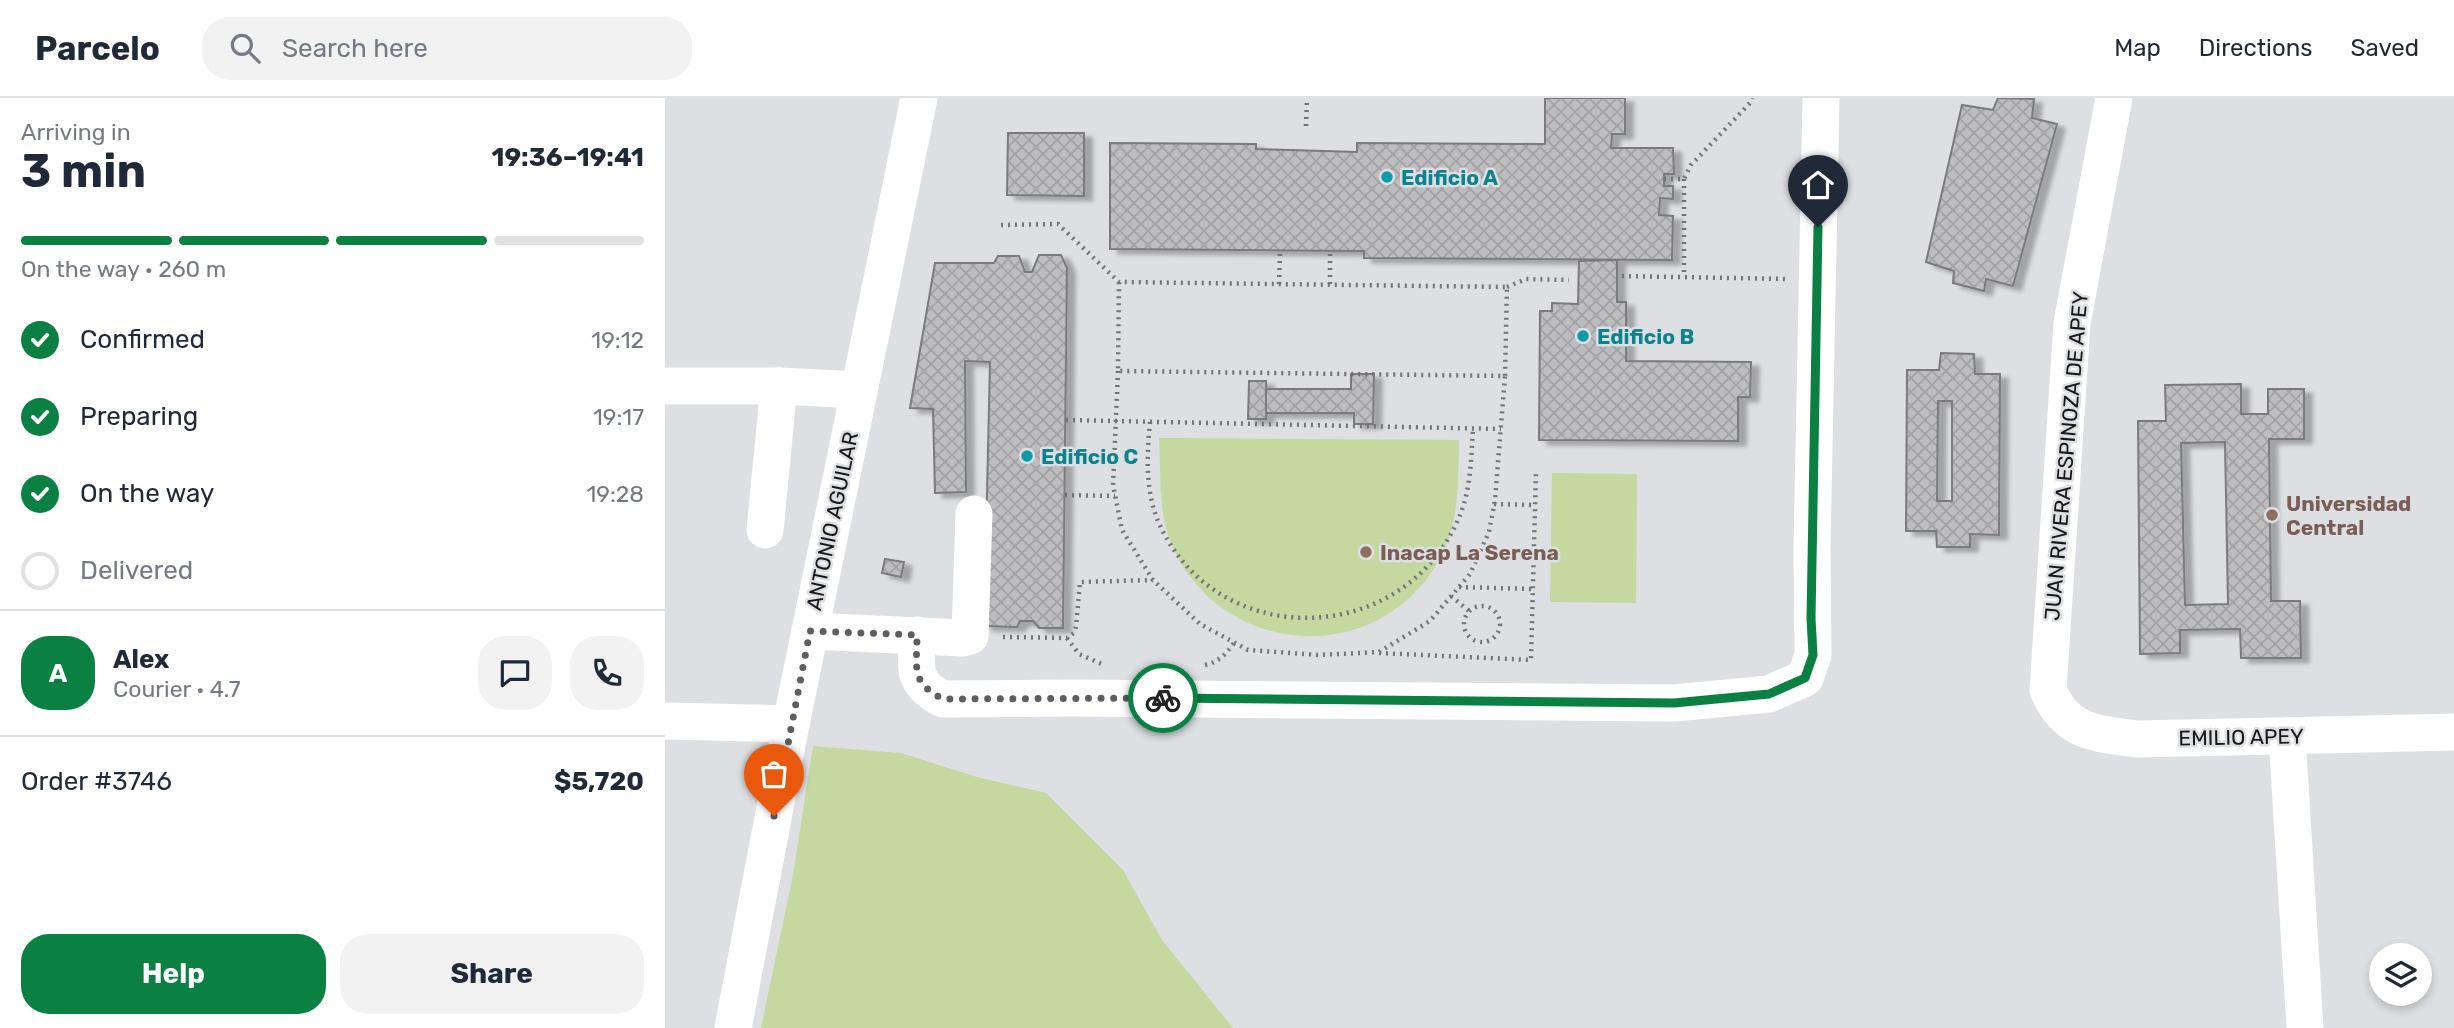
<!DOCTYPE html>
<meta charset="utf-8">
<style>
:root{--surface:#fff;--page:#f2f2f3;--text:#1f2937;--muted:#747a83;--line:#e0e1e3;--accent:#0b8043}
body{margin:0;font-family:Rubik,sans-serif;background:var(--page);color:var(--text);height:100vh;display:flex;flex-direction:column;font-size:26px;white-space:nowrap}
*{box-sizing:border-box;margin:0}
p{font-size:23px;color:var(--muted)}
.icon{flex:none;width:38px;height:38px;fill:none;stroke:currentColor;stroke-width:2;stroke-linecap:round;stroke-linejoin:round}
.map{position:relative;flex:1;overflow:hidden}
.side{display:flex;flex-direction:column;background:var(--surface);width:665px}
.side>*{flex:none}
.tools{position:absolute;left:1704px;top:845px;display:grid;gap:14px}
.tools a{display:grid;place-items:center;width:63px;height:63px;border-radius:50%;background:var(--surface);box-shadow:0 4px 10px #0003;font-size:35px}
.pin{position:absolute;display:grid;place-items:center;width:60px;height:60px;color:#fff;margin:-72px -30px;border-radius:50% 50% 50% 0;rotate:-45deg;box-shadow:0 0 7px #0007}
.pin .icon{rotate:45deg}
.courier{position:absolute;display:grid;place-items:center;width:70px;height:70px;margin:-35px;border:5px solid #0b8043;border-radius:50%;background:#fff;color:#222;box-shadow:0 2px 9px #0007}
.summary em{font-style:normal;font-weight:700}
.summary div{display:flex;flex-direction:column-reverse}
.summary{display:flex;align-items:center;justify-content:space-between;height:119px;padding:0 21px}
h1{font-size:46px;font-weight:700;line-height:52px}
.bar{display:grid;grid-template-columns:repeat(4,1fr);gap:10px 7px;align-content:center;height:84px;padding:0 21px}
.bar i{height:9px;border-radius:5px;background:var(--line)}
.bar .current{background:var(--accent)}
.bar p{grid-column:span 4}
.line{display:flex;align-items:center;gap:18px;padding:0 21px;border-top:2px solid var(--line)}
.line div{flex:1}
.round{display:grid;place-items:center;flex:none;width:74px;height:74px;border-radius:28px;background:var(--page)}
ol{padding:0 21px;list-style:none}
li{display:flex;align-items:center;gap:21px;height:77px}
li p{margin-inline-start:auto}
li .icon{padding:7px;border-radius:50%;background:var(--accent);color:#fff;stroke-width:4}
li:last-child{color:var(--muted)}
li i{width:38px;height:38px;border:4px solid var(--line);border-radius:50%}
.action{display:flex;gap:14px;margin-top:auto;padding:14px 21px}
.action a{flex:1;height:80px;border-radius:28px;background:var(--accent);color:#fff;font-size:28px;font-weight:700;line-height:80px;text-align:center}
.action a+a{background:var(--page);color:var(--text)}
header{display:flex;align-items:center;gap:42px;box-sizing:border-box;height:98px;padding:0 35px;background:var(--surface);border-bottom:2px solid var(--line)}
header strong{font-size:33px}
nav{display:flex;gap:38px;margin-inline-start:auto;font-size:24px}
.search{width:490px;height:63px;background:var(--page);display:flex;align-items:center;gap:18px;box-sizing:border-box;padding:0 24px;border-radius:28px;color:var(--muted);font-size:26px}
main{display:flex;flex:1;min-height:0}
.map>svg:first-child{display:block}
</style>
<header>
<strong>Parcelo</strong>
<div class="search"><svg class="icon" aria-label="search" viewBox="0 0 24 24"><circle cx="10" cy="10" r="6"/><path d="M15 15l6 6"/></svg>Search here</div>
<nav><a>Map</a><a>Directions</a><a>Saved</a></nav>
</header>
<main>
<section class="side">
<div class="summary"><div><h1>3 min</h1><p>Arriving in</p></div><em>19:36–19:41</em></div>
<div class="bar"><i class="current"></i><i class="current"></i><i class="current"></i><i></i><p>On the way · 260 m</p></div>
<ol>
<li><svg class="icon" aria-label="check" viewBox="0 0 24 24"><path d="M5 12l5 5 9-10"/></svg>Confirmed<p>19:12</p></li>
<li><svg class="icon" aria-label="check" viewBox="0 0 24 24"><path d="M5 12l5 5 9-10"/></svg>Preparing<p>19:17</p></li>
<li><svg class="icon" aria-label="check" viewBox="0 0 24 24"><path d="M5 12l5 5 9-10"/></svg>On the way<p>19:28</p></li>
<li><i></i>Delivered</li>
</ol>
<div class="line" style="height:126px"><b class="round" style="background:var(--accent);color:#fff">A</b><div><b>Alex</b><p>Courier · 4.7</p></div><a class="round"><svg class="icon" aria-label="chat" viewBox="0 0 24 24"><path d="M4 5h16v11H9l-5 4z"/></svg></a><a class="round"><svg class="icon" aria-label="phone" viewBox="0 0 24 24"><path d="M5 4h4l2 5-3 2q2 4 5 5l2-3 5 2v4C11 20 4 13 5 4z"/></svg></a></div>
<div class="line" style="height:91px"><div>Order #3746</div><b>$5,720</b></div>
<div class="action"><a>Help</a><a>Share</a></div>
</section>
<div class="map">
<svg width="1789" height="930" viewBox="0 0 1789 930">
<defs>
<pattern id="building-cross-hatch" width="8" height="8" patternUnits="userSpaceOnUse" patternTransform="scale(1.75)"><rect width="8" height="8" fill="#bdbdc0"/><path d="M0 0l8 8M0 8l8-8" fill="none" stroke="#a2a2a4"/></pattern>
<filter id="shadow"><feDropShadow dx="8" dy="4.5" stdDeviation="2" flood-color="#0004"/></filter>
</defs>
<rect width="100%" height="100%" fill="#dddfe2"/>
<!-- grass -->
<g fill="#c4d8a0">
<path d="M494 340 794 342C793 383 795 425 774 462 714 571 554 561 506 445 493 413 496 374 494 340Z"/>
<path d="M887 375 972 376 971 505 885 504Z"/>
<path d="M148 648 236 655 312 679 381 695 458 772 497 842 568 930H96L128 777Z"/>
</g>
<!-- building -->
<g fill="url(#building-cross-hatch)" stroke="#7b7a7d" stroke-width="2" fill-rule="evenodd" filter="url(#shadow)">
<path d="M880 0H960V36H947L946 50H1008L1009 76H999V88H1008V101L995 100 994 117 1008 118 1007 162 699 160V153L445 151V45L591 46V51L692 54V45L880 46Z"/>
<path d="M1333 0 1369 1 1367 20 1392 26 1348 188 1321 181 1319 193 1288 185 1289 173 1261 164 1297 7 1328 12Z"/>
<path d="M343 35H419V98L342 97Z"/>
<path d="M374 157H396L402 170 398 530H374L368 523H355L352 529 319 528 325 264 300 263 301 394 270 395 268 311 245 310 270 165H329L333 158H354L360 174H367Z"/>
<path d="M952 162V204H961V263L1086 264 1085 299H1073V343L874 342 875 213H887V205L913 206 914 163Z"/>
<path d="M1276 255 1309 256 1310 276H1335L1334 437 1305 436V449H1272L1271 433H1241L1242 272H1274ZM1273 303H1287V403H1272Z"/>
<path d="M686 276H709L708 326H689V315H601V291H686Z"/>
<path d="M584 283H601V321H583Z"/>
<path d="M1576 286V316H1603V291H1639V341H1604L1606 503H1635L1636 560H1576L1575 531 1515 532V555L1475 556 1473 323H1501L1500 287ZM1560 344 1563 506 1520 507 1516 345Z"/>
<path d="M220 461 239 464 236 479 217 475Z"/>
</g>
<g fill="none" stroke-linecap="round" stroke-linejoin="round">
<!-- path -->
<g stroke="#727375" stroke-width="4.5" stroke-dasharray="2 5" stroke-linecap="butt">
<path d="M641 28 642 0"/>
<path d="M999 81H1019L1026 67 1085 5 1087 0"/>
<path d="M1019 81V179"/>
<path d="M336 127 393 126 454 184 842 189 840 278 453 273 454 184"/>
<path d="M665 156V186"/>
<path d="M957 178 1121 181"/>
<path d="M614 186 615 155"/>
<path d="M842 189 861 181 904 182"/>
<path d="M453 273 448 387 457 432 488 482 535 526 583 552 653 557 714 554 765 523 805 476 824 434 830 402 840 278"/>
<path d="M401 322 836 331"/>
<path d="M485 324C482 356 480 392 493 423 549 553 734 551 792 424 806 395 806 362 808 331"/>
<path d="M400 397 450 398"/>
<path d="M829 406 870 407"/>
<path d="M794 489 868 491"/>
<path d="M786 498 805 514"/>
<circle cx="817" cy="526" r="18"/>
<path d="M338 539 402 540 409 535 411 529 415 484 488 482"/>
<path d="M402 540 414 556 437 566"/>
<path d="M714 555 866 562 871 372"/>
<path d="M540 567C554 564 561 556 569 545"/>
</g>
<!-- minor -->
<g stroke="#fff" stroke-width="37">
<path d="M1449 0 1407 225 1383 592C1401 635 1430 635 1471 641L1789 634"/>
<path d="M0 288H114L194 292"/>
<path d="M100 432 114 288"/>
<path d="M145 533 298 540 305 538 309 416"/>
<path d="M252 537C252 570 245 584 278 601L410 600 1009 605 1104 596 1140 580 1148 557 1147 450 1156 0"/>
<path d="M0 623 126 626"/>
<path d="M1622 638 1640 930"/>
<path d="M68 930 126 626 254 0"/>
</g>
</g>
<g fill="none" stroke-linecap="round" stroke-linejoin="round">
<!-- done -->
<path stroke="#5d5e5f" stroke-width="7" stroke-dasharray="0 12.6" d="M109 718 145 533 252 537C252 570 245 584 278 601L498 600"/>
<!-- route -->
<path stroke="#0b8043" stroke-width="9" d="M498 600 1009 605 1104 596 1140 580 1148 557 1146 520 1153 129"/>
</g>
<!-- markers -->
<g fill="#0f9aa8" stroke="#dddfe2" stroke-width="2.5">
<circle cx="722" cy="79" r="7"/>
<circle cx="918" cy="238" r="7"/>
<circle cx="362" cy="358" r="7"/>
</g>
<g fill="#8d6e63" stroke="#dddfe2" stroke-width="2.5">
<circle cx="1607" cy="417" r="7"/>
<circle cx="701" cy="454" r="7"/>
</g>
<g text-anchor="middle" dominant-baseline="central" stroke-width="5" stroke-linejoin="round" paint-order="stroke">
<!-- culture labels -->
<g font-size="21" font-weight="bold" fill="#0d838f" stroke="#dddfe2" text-anchor="start">
<text x="736" y="79">Edificio A</text>
<text x="932" y="238">Edificio B</text>
<text x="376" y="358">Edificio C</text>
</g>
<!-- street labels -->
<g font-size="21" fill="#181819" stroke="#dddfe2">
<text transform="translate(1401 358) rotate(-85)">JUAN RIVERA ESPINOZA DE APEY</text>
<text transform="translate(167 423) rotate(-78)">ANTONIO AGUILAR</text>
<text transform="translate(1576 639) rotate(-1)">EMILIO APEY</text>
</g>
<!-- education labels -->
<g font-size="21" font-weight="bold" fill="#785e54" stroke="#dddfe2" text-anchor="start">
<text x="1621" y="405">Universidad<tspan x="1621" dy="24">Central</tspan></text>
<text x="715" y="454">Inacap La Serena</text>
</g>
</g>
</svg>
<div class="tools">
<a><svg class="icon" aria-label="layers" viewBox="0 0 24 24"><path d="M12 4l9 5-9 5-9-5zM3 14l9 5 9-5"/></svg></a>
</div>
<div class="pin" style="left:109px;top:718px;background:#ea580c"><svg class="icon" aria-label="bag" viewBox="0 0 24 24"><path d="M5 8h14l-1 12H6zM9 8a3 3 0 0 1 6 0"/></svg></div>
<div class="pin" style="left:1153px;top:129px;background:#1f2937"><svg class="icon" aria-label="home" viewBox="0 0 24 24"><path d="M3 11l9-7 9 7M6 9v11h12V9"/></svg></div>
<div class="courier" style="left:498px;top:600px"><svg class="icon" aria-label="bike" viewBox="0 0 24 24"><circle cx="6" cy="16" r="4"/><circle cx="18" cy="16" r="4"/><path d="M6 16l4-8h5l3 8M10 8l3 8H6M13 5h3"/></svg></div>
</div>
</main>
